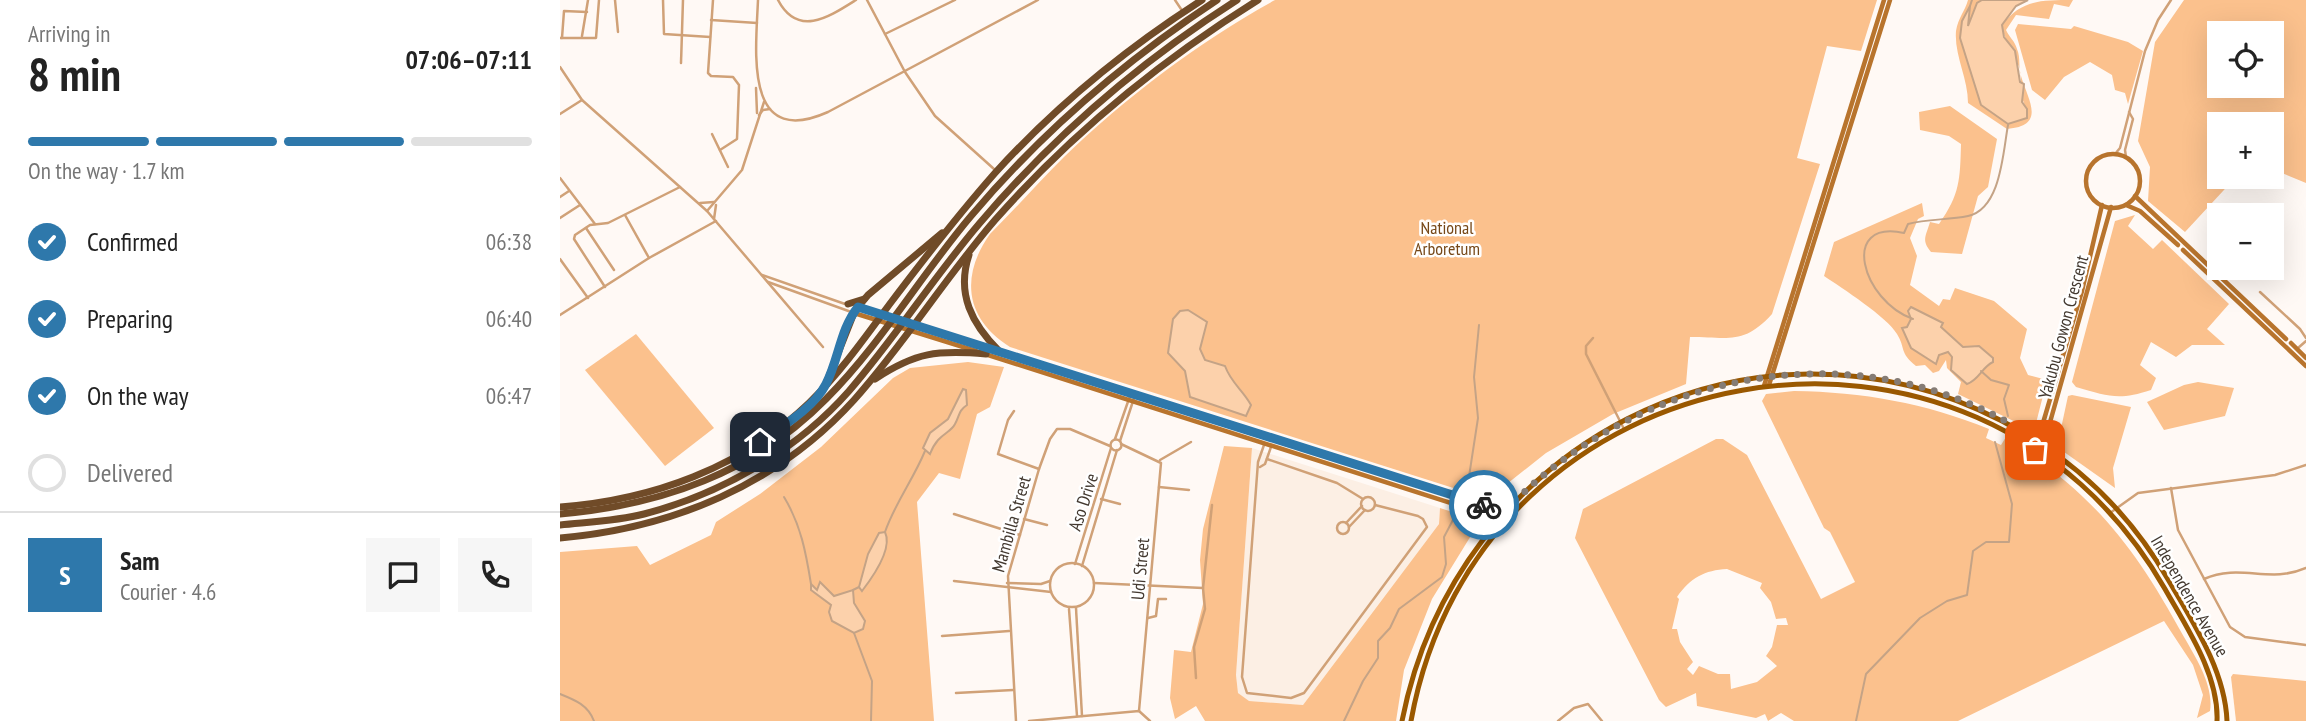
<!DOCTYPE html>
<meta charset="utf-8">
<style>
:root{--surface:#fff;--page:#f6f6f6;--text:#222;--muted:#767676;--line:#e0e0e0;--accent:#2e78ab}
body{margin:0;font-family:"PT Sans Narrow",sans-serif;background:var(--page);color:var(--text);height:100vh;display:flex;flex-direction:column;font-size:26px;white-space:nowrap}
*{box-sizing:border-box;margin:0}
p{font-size:23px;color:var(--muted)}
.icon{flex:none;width:38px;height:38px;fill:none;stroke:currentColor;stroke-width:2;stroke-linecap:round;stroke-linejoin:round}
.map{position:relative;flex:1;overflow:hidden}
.drawer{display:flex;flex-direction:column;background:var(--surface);width:560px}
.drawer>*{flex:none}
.controls{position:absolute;left:1647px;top:21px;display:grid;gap:14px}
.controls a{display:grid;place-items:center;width:77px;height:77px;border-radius:0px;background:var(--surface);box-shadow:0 7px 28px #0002;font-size:35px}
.pin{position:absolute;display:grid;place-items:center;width:60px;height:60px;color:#fff;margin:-30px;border-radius:14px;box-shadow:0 4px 10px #0006}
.courier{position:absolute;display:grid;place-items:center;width:70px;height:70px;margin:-35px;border:5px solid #2e78ab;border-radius:50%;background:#fff;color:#222;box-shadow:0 2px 9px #0007}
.headline em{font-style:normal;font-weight:800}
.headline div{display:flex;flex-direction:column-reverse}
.headline{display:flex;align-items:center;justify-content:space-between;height:119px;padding:0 28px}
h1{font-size:46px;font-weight:800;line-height:52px}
.bar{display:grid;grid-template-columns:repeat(4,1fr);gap:10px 7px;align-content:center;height:84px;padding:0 28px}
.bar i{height:9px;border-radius:5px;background:var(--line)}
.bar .selected{background:var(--accent)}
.bar p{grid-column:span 4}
.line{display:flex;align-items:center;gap:18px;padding:0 28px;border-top:2px solid var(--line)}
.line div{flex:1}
.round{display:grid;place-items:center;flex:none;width:74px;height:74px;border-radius:0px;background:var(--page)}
ol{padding:0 28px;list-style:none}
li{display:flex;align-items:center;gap:21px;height:77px}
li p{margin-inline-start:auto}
li .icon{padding:7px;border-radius:50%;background:var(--accent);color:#fff;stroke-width:4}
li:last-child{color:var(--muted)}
li i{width:38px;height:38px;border:4px solid var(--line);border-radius:50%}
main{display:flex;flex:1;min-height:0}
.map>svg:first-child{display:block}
</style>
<main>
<section class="drawer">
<div class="headline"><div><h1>8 min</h1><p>Arriving in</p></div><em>07:06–07:11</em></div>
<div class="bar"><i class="selected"></i><i class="selected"></i><i class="selected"></i><i></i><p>On the way · 1.7 km</p></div>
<ol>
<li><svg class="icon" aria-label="check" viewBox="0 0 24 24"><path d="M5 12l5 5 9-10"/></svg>Confirmed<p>06:38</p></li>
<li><svg class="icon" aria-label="check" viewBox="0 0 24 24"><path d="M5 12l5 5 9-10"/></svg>Preparing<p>06:40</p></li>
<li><svg class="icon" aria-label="check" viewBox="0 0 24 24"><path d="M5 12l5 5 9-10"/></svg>On the way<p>06:47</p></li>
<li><i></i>Delivered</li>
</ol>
<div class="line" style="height:126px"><b class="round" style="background:var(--accent);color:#fff">S</b><div><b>Sam</b><p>Courier · 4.6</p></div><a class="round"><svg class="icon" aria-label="chat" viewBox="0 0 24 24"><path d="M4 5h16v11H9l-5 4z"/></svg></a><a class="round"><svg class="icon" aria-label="phone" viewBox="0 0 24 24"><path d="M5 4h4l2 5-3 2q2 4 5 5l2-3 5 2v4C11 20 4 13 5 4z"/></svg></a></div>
</section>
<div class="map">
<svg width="1746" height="721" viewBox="0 0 1746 721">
<rect width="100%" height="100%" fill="#fff9f5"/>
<!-- built -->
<path fill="#fcefe4" d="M692 448 880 508 879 524 743 705 688 701 678 693 676 675Z"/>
<!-- green -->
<g fill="#fbc18d" fill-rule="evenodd">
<path d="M715 0H1317L1301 51 1267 46 1237 158 1260 164 1212 314C1184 345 1169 337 1130 337L1126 384 1053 414 986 453 928 499 450 347C405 319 400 276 430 234 455 209 479 182 504 157 566 97 640 41 715 0Z"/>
<path d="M1408 0H1422L1413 12 1408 30 1407 18 1400 38 1421 105 1448 124 1467 117V109C1459 98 1463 80 1459 67 1454 52 1444 41 1442 25 1461 0 1480 0 1513 0L1509 7 1494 4 1489 19 1456 15 1446 30C1449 37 1455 41 1457 49 1461 58 1458 68 1461 76 1468 100 1487 126 1447 129L1408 103C1408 78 1394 55 1396 31 1398 18 1405 11 1408 0Z"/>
<path d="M1624 0H1746V183L1712 169V124H1659V177H1676L1625 232 1588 201 1590 167 1578 141 1595 42ZM1659 33H1712V86H1659Z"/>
<path d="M1458 24 1511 29 1514 26 1568 42 1583 51 1568 104 1565 93 1555 90 1552 75 1530 62 1504 77 1485 100 1472 90 1455 30Z"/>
<path d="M1390 106 1437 139 1428 187 1418 196 1402 254 1371 252C1361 240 1366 236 1370 222L1379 224C1400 194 1400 180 1401 144L1389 136 1360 130 1359 112Z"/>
<path d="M1362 203 1364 216 1358 219 1350 238 1357 256 1350 285 1379 306 1383 299 1390 300 1395 288 1434 301 1467 329 1460 358 1468 375 1487 380 1474 431 1398 394 1401 382 1387 368 1386 360 1379 371 1373 373 1365 365 1356 366C1339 352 1346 349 1337 334 1327 317 1282 288 1264 276L1274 242Z"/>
<path d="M1575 215 1568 226 1593 249 1602 240 1669 304 1647 329 1665 345H1632L1616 357 1591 342 1580 365 1596 378 1591 390C1558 401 1548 396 1516 387L1512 382 1555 221Z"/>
<path d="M76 334 154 428 105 466 25 370Z"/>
<path d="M408 362 444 367 430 407 417 414 400 479 379 473 357 502 374 721H0V552L77 546 90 565 151 535 156 522 200 494 261 447 333 378 350 368Z"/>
<path d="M1638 382 1674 388 1665 416 1604 430 1587 402 1624 385Z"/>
<path d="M1234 391C1303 392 1365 403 1429 429L1426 438 1441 445 1446 437C1535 496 1573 544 1624 637 1636 658 1654 686 1650 711L1637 718 1643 695 1633 665 1604 621 1398 721H1234L1221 713 1208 721 1205 714 1196 718 1137 706 1136 693 1106 707 1099 700 1015 538 1023 509 1156 439H1163L1187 455 1261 599 1295 582 1270 532 1264 528 1202 401 1206 394ZM1167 569 1202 583 1200 588 1211 602 1216 619 1226 618 1228 625H1217L1212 647 1206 656 1217 666 1197 682 1171 689 1170 674H1158L1139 666 1133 675 1127 669 1133 662 1120 642 1117 629H1112L1119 599 1117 597C1130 578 1145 570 1167 569Z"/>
<path d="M1512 395 1571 407 1553 468 1555 488 1497 447 1508 396Z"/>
<path d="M664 446 692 448 676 675 678 693 689 701 743 705 879 524 880 508 920 521 872 599 844 670 836 721H645L636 706 615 719 610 698 614 650 631 652 643 604 640 560 643 529Z"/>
<path d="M1673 674 1746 681V721H1676L1671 677Z"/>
</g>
<!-- water -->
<g fill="#fcd1ab" stroke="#c4a386" stroke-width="2">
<path d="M1422 0H1468L1456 6 1442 25 1444 37 1455 51 1460 82 1464 84 1462 102 1467 109V118L1448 124 1421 105 1400 38 1402 21 1410 6 1408 26 1417 3Z"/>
<path d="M1351 307 1383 323 1381 327 1403 347 1419 346 1433 358V362C1422 367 1419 380 1407 384L1391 370 1392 357 1388 352 1379 355 1376 364 1351 348 1342 328 1347 327 1351 319 1348 311Z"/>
<path d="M628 310 647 322 640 349 645 360 665 366C671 383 683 390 691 405L686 416 630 397 625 371 608 353 613 319 620 311Z"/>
<path d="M403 389 406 390 407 405C398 411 400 415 395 424 390 434 378 433 370 454L363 448 370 433 388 419Z"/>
<path d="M325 532C333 549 312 578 302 591L299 587 308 554 319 533Z"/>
<path d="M260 582 274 596 293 590 294 603 305 621 303 629 294 633 272 621 269 612 271 605 251 590V584L257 590Z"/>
</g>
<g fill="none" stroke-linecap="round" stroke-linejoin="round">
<!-- stream -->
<g stroke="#c4a386" stroke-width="2">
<path d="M1410 6 1412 0"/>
<path d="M1353 319C1302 301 1279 219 1344 233L1348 224C1367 219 1388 220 1408 216 1441 209 1443 152 1448 125"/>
<path d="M1421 371 1431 380 1449 385 1444 399 1448 416"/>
<path d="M908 483 918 418 914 377 919 325"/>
<path d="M224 497C241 525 246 553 251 584"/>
<path d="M325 532C335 503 353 480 365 451"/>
<path d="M293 590 299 587"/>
<path d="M294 633 312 681 311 721"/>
<path d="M0 694C15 700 28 705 34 721"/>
<path d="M784 721 803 681 818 658V641L830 628 839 609 882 577 886 564 884 537 895 516"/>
<path d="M1296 721 1306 674 1360 618 1387 601 1407 595 1413 551 1426 542H1449L1452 504 1435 442"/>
</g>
<!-- street -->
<g stroke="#d0a177" stroke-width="2.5">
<path d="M55 0 58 32"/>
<path d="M103 0 104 34 150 37"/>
<path d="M153 0 148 73 151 76 173 77 179 85 177 139 160 150"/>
<path d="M198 0C196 50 183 150 268 112L478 0"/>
<path d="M218 0C238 38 269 17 296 0"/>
<path d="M307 0 345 72 375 116 434 169"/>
<path d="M615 0 623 12"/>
<path d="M151 20 197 23"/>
<path d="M325 34 395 0"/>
<path d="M22 36 28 0"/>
<path d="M0 38H36L39 0"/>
<path d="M2 38 4 11 27 12"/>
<path d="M121 63 123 0"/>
<path d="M0 67 22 100 147 211 263 347"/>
<path d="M196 88 197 113"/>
<path d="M0 114 22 100"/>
<path d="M199 115 203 110 210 109"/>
<path d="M152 134 168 167"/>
<path d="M1555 154 1560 148 1585 51 1598 20 1611 0"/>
<path d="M1566 157 1565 150 1573 119 1569 112"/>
<path d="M0 178 35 224"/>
<path d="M0 197 9 191"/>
<path d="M140 203 154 202"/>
<path d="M147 211 182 170 204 102"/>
<path d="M65 215 89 258"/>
<path d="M0 218 20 205"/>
<path d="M154 219 156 205"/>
<path d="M26 228 54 270"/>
<path d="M0 259 28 298"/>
<path d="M202 275 285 304"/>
<path d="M208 282 294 313"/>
<path d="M45 287 14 239 15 235 30 225 48 223 120 187"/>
<path d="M1700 292 1740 329 1746 338"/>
<path d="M0 315 89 258 156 221"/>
<path d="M1033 338 1026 346V354L1064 429"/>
<path d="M1738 348 1746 341"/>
<path d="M454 411 448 420 438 454 479 469"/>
<path d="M555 439 571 393"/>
<circle cx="556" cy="445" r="5.5"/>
<path d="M560 441 575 395"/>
<path d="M561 444 601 463 579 711"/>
<path d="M704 445 698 462 682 677 687 693 731 698 744 693 867 527 863 519 858 516 815 505"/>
<path d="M707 459 777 483 803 499"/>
<path d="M600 460 631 442"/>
<path d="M700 467 705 464 711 447"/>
<path d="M599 487 629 490"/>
<path d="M1611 488 1618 530 1670 627 1685 637 1746 645"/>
<circle cx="808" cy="504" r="7"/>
<path d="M541 499 560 504"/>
<path d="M1550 513 1578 493 1715 475 1746 465"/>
<path d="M394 514 460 535"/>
<path d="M464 519 487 525"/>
<circle cx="783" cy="528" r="6"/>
<path d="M786 523 802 506"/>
<path d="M789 527 805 510"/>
<circle cx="512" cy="585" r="22"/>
<path d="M515 564 551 448"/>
<path d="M522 566 557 450"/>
<path d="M1644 579C1680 563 1710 584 1746 568"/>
<path d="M394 581 491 592"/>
<path d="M447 583 481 584 490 581"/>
<path d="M534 583 643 588 652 505"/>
<path d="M516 608 522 716"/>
<path d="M509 609 517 716"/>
<path d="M588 618 596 616 598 599H606"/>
<path d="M382 636 449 631"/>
<path d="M636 678 634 647 645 609 643 588"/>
<path d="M396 693 453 690"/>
<path d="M456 721 448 576 479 469 490 439 497 429H510L550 446"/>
<path d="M469 721 579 711 590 721"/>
<path d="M998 721 1014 708 1028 704 1042 721"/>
</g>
<!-- secondary -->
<g stroke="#b8742d" stroke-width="4.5">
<circle cx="1553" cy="181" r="27"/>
<path d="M1575 196 1726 339"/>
<path d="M1566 205 1580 211 1618 245"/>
<path d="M1623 250 1746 366"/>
<path d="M1731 343 1746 358"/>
<path d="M416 351 294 313 298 307 316 313 953 514"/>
<path d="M425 354 947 521"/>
<path d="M1209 385 1330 0"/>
<path d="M1204 386 1324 0"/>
<path d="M1475 450 1522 291 1542 205"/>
<path d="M1481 454 1551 207"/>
<path d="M926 514 929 531"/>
</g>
<!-- primary -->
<g stroke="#9a5800" stroke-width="5">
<path d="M842 721C896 446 1189 290 1442 421 1513 458 1570 513 1609 581 1634 624 1665 671 1667 721"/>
<path d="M851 721C919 346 1415 258 1605 589 1627 628 1659 675 1657 721"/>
</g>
<!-- highway -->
<g stroke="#704b28" stroke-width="7">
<path d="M409 255C396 294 412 324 439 351"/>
<path d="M288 304 304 299"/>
<path d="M298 307 308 295 382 233"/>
<path d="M315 379C356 352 377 350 426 354"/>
<path d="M267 381 294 313"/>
<path d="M0 507C92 500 181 468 249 403 279 374 304 339 329 305 363 260 398 215 435 173 495 107 567 48 642 0"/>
<path d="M0 514C102 505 193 473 266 399 321 344 361 275 411 216 482 132 566 60 657 0"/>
<path d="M0 525C28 522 57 521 84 514 161 494 236 451 289 391 335 338 373 278 419 224 493 137 581 61 677 0"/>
<path d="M0 538C113 528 217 485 294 400 345 343 385 278 435 220 511 134 600 61 698 0"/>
</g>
</g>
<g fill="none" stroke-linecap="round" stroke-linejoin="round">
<!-- done -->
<path stroke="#857c75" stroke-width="7" stroke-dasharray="0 12.6" d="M924 505 944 512C1084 365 1314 323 1485 446L1481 454 1475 450"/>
<!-- route -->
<path stroke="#2e78ab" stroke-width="9" d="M200 442C221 427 254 408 266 384 279 359 280 329 298 307L924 505"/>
</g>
<g text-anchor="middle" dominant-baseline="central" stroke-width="5" stroke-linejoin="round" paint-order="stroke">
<!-- park labels -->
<g font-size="18" fill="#764818" stroke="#fff">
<text x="887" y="227">National<tspan x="887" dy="21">Arboretum</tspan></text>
</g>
<!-- street labels -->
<g font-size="18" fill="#433930" stroke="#fff">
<text transform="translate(1503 327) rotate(-75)">Yakubu Gowon Crescent</text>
<text transform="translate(523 502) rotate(-72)">Aso Drive</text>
<text transform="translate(451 524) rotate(-74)">Mambilla Street</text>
<text transform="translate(580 569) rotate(-85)">Udi Street</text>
<text transform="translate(1630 596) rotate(60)">Independence Avenue</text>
</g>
</g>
</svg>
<div class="controls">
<a><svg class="icon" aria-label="locate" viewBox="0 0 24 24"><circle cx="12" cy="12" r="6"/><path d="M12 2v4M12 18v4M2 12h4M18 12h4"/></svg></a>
<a>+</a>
<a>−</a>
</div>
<div class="pin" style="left:1475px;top:450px;background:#ea580c"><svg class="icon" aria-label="bag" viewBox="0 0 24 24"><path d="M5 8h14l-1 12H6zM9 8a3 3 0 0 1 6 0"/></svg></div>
<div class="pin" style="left:200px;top:442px;background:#1f2937"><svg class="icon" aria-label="home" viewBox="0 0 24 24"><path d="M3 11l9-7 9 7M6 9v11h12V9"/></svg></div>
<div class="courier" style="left:924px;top:505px"><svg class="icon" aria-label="bike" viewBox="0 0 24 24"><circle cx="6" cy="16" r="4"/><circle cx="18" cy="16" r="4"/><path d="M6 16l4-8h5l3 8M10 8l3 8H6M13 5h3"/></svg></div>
</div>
</main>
